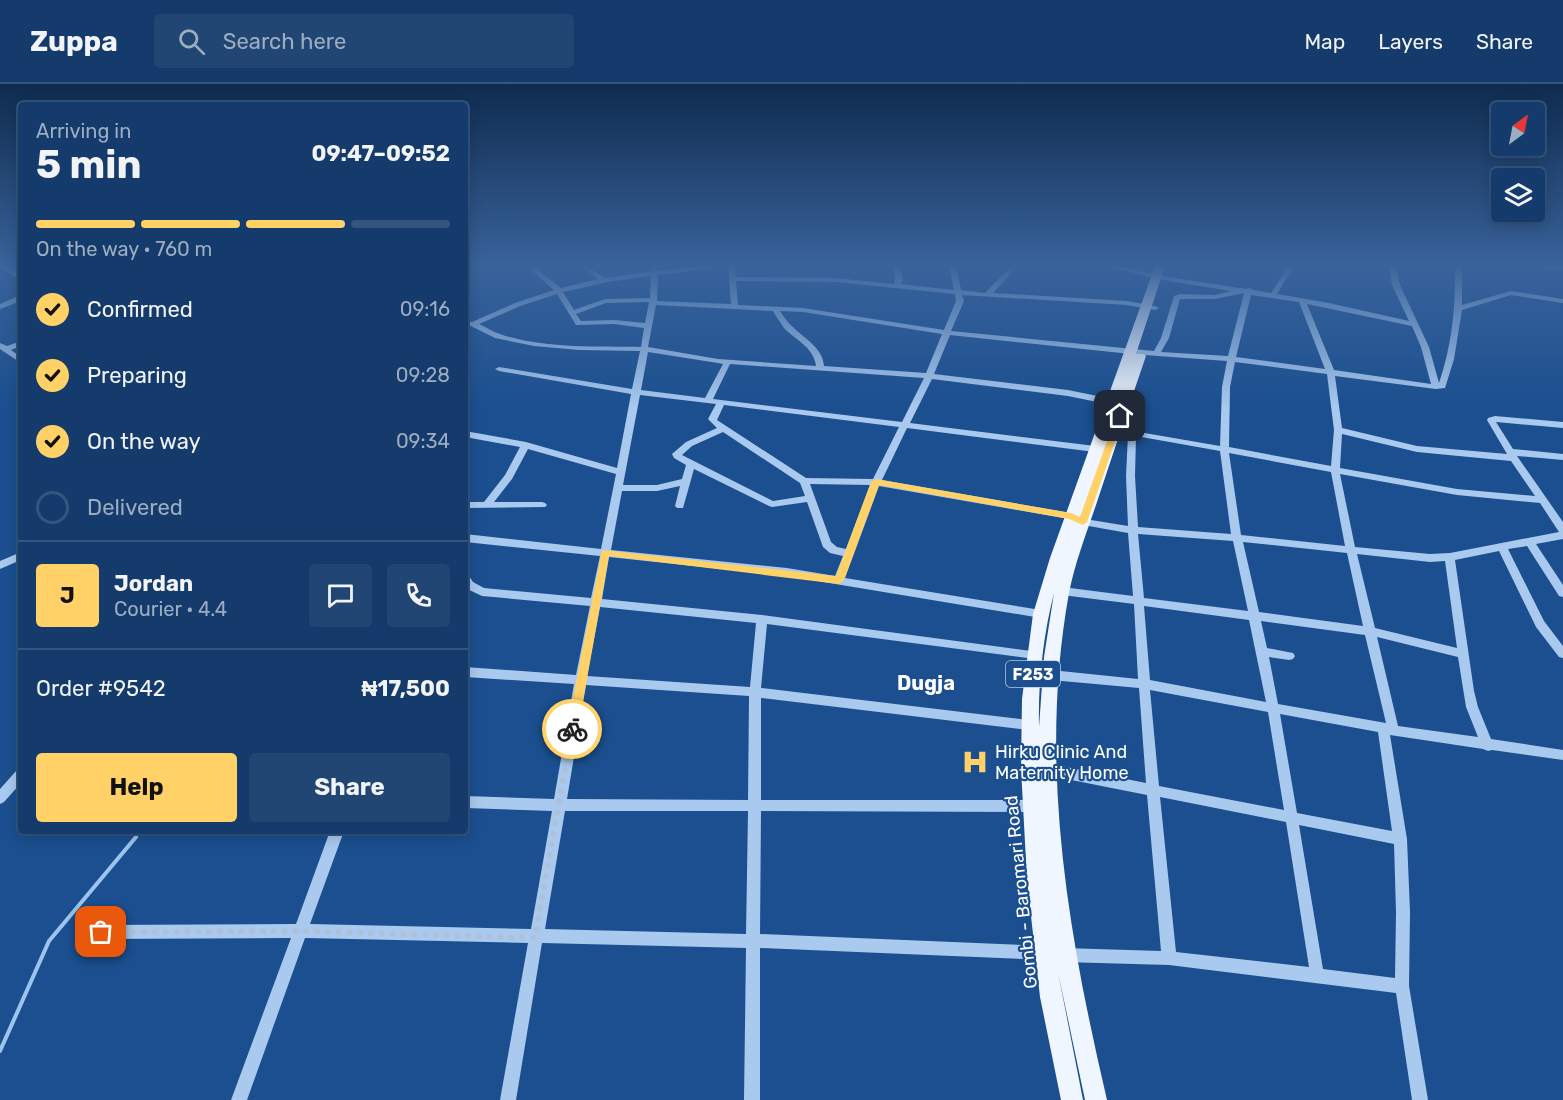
<!DOCTYPE html>
<meta charset="utf-8">
<style>
:root{--surface:#143b6b;--page:#214673;--text:#f1f3f6;--muted:#9dadc1;--line:#33557e;--accent:#ffd166}
body{margin:0;font-family:Rubik,sans-serif;background:var(--page);color:var(--text);height:100vh;display:flex;flex-direction:column;font-size:22px;white-space:nowrap}
*{box-sizing:border-box;margin:0}
p{font-size:20px;color:var(--muted)}
.icon{flex:none;width:33px;height:33px;fill:none;stroke:currentColor;stroke-width:2;stroke-linecap:round;stroke-linejoin:round}
.map{position:relative;flex:1;overflow:hidden}
.drawer{position:absolute;left:18px;top:18px;width:450px;height:732px;display:flex;flex-direction:column;background:var(--surface);border-radius:6px;box-shadow:0 3px 15px #0003,0 0 0 2px var(--line)}
.drawer>*{flex:none}
.needle{width:39px;rotate:32deg}
.buttons{position:absolute;left:1491px;top:18px;display:grid;gap:12px}
.buttons a{display:grid;place-items:center;width:54px;height:54px;border-radius:6px;background:var(--surface);box-shadow:0 3px 15px #0003,0 0 0 2px var(--line);font-size:30px}
.pin{position:absolute;display:grid;place-items:center;width:51px;height:51px;color:#fff;margin:-26px;border-radius:12px;box-shadow:0 3px 9px #0006}
.courier{position:absolute;display:grid;place-items:center;width:60px;height:60px;margin:-30px;border:4px solid #ffd166;border-radius:50%;background:#fff;color:#222;box-shadow:0 2px 8px #0007}
.head em{font-style:normal;font-weight:700}
.head div{display:flex;flex-direction:column-reverse}
.head{display:flex;align-items:center;justify-content:space-between;height:102px;padding:0 18px}
h1{font-size:39px;font-weight:700;line-height:45px}
.bar{display:grid;grid-template-columns:repeat(4,1fr);gap:9px 6px;align-content:center;height:72px;padding:0 18px}
.bar i{height:8px;border-radius:4px;background:var(--line)}
.bar .on{background:var(--accent)}
.bar p{grid-column:span 4}
.line{display:flex;align-items:center;gap:15px;padding:0 18px;border-top:2px solid var(--line)}
.line div{flex:1}
.round{display:grid;place-items:center;flex:none;width:63px;height:63px;border-radius:6px;background:var(--page)}
ol{padding:0 18px;list-style:none}
li{display:flex;align-items:center;gap:18px;height:66px}
li p{margin-inline-start:auto}
li .icon{padding:6px;border-radius:50%;background:var(--accent);color:#111;stroke-width:4}
li:last-child{color:var(--muted)}
li i{width:33px;height:33px;border:3px solid var(--line);border-radius:50%}
.button{display:flex;gap:12px;margin-top:auto;padding:12px 18px}
.button a{flex:1;height:69px;border-radius:6px;background:var(--accent);color:#111;font-size:24px;font-weight:700;line-height:69px;text-align:center}
.button a+a{background:var(--page);color:var(--text)}
header{display:flex;align-items:center;gap:36px;box-sizing:border-box;height:84px;padding:0 30px;background:var(--surface);border-bottom:2px solid var(--line)}
header strong{font-size:28px}
nav{display:flex;gap:33px;margin-inline-start:auto;font-size:21px}
.search{width:420px;height:54px;background:var(--page);display:flex;align-items:center;gap:15px;box-sizing:border-box;padding:0 21px;border-radius:6px;color:var(--muted);font-size:22px}
.map>svg:first-child{display:block}
</style>
<header>
<strong>Zuppa</strong>
<div class="search"><svg class="icon" aria-label="search" viewBox="0 0 24 24"><circle cx="10" cy="10" r="6"/><path d="M15 15l6 6"/></svg>Search here</div>
<nav><a>Map</a><a>Layers</a><a>Share</a></nav>
</header>
<div class="map">
<svg width="1563" height="1016" viewBox="0 0 1563 1016">
<rect width="100%" height="100%" fill="#1b4f8f"/>
<g fill="none" stroke-linecap="round" stroke-linejoin="round">
<!-- stream -->
<path stroke="#9cc4f0" stroke-width="4" d="M0 967 49 857 136 753 137 747"/>
<!-- minor -->
<g fill="#a9c9ee" fill-rule="evenodd">
<path d="M0 182H6L21 191V196L0 184Z"/>
<path d="M465 182H475L465 186Z"/>
<path d="M526 182H533L561 204 598 195 580 182H587L605 194 651 187 650 185 654 183 658 187 698 182H718L715 184 658 191 657 217 731 220 728 182H734L736 193 836 194 894 200 895 196 893 182H900L903 196 901 200 954 206 949 182H956L961 206 985 209 1011 182H1018L993 209 1127 217 1155 222 1159 224 1155 226 1127 221 962 211 964 217 951 247 1154 267 1161 254 1174 212 1180 210 1215 211 1231 207 1157 195 1109 183 1108 182H1119L1157 191 1246 205 1249 204 1253 206 1271 209 1288 182H1294L1277 210 1329 219 1409 237 1392 201 1389 182H1396L1400 201 1429 263 1439 299C1452 261 1456 221 1455 182H1462V221L1511 207 1563 215V219L1511 211 1462 226 1454 275 1445 304 1436 305 1335 292 1342 344 1417 362 1507 370 1487 336 1488 334 1495 332 1563 338V344L1496 338 1513 365 1563 370V376L1517 372 1563 438V455L1536 460 1563 501V513L1559 512 1527 462 1508 465 1544 537 1563 562V574L1559 573 1536 543 1499 467 1455 476 1474 607 1478 623 1491 655 1563 666V676L1492 666 1488 667 1483 665 1390 651 1407 755 1410 828 1409 902 1428 1016H1412L1396 909 1169 881 1063 878 1058 876 1056 871 1058 866 1063 864 1161 867 1147 711 1046 691 1042 689 1040 685 1042 681 1046 679 1146 699 1139 604 1051 596 1047 594 1045 591 1047 588 1051 586 1138 595 1134 520 1062 511 1057 507 1062 503 1133 512 1128 449 1083 441 1069 435 879 402 845 494 1041 526 1045 527 1046 530 1045 533 1041 534 787 492 609 473 602 515 762 531 1039 568 1041 571 1039 574 1035 575 767 540 761 604 1029 636 1033 637 1035 641 1033 645 1029 646 761 614V716H1031L1036 718 1037 722 1036 726 1031 728 761 727 760 850 1048 862 1053 864 1055 869 1053 874 1048 876 760 864V1016H744L746 864 542 859 516 1016H500L528 859 305 854 247 1016H231L291 854 101 855 96 853 94 848 96 843 101 841 296 840 330 747H344L310 840 531 845 552 727 465 724V712L554 715 574 600 465 593V583L576 591 590 522 482 512 465 504V491L469 492 473 498 484 504 591 514 600 472 465 458V450L601 465 616 390 528 365 512 395 494 418H542L545 419 547 421 545 423 465 424V418H484L505 391 520 363 465 353V347L526 358 617 384 631 310 499 287 495 285 499 283 632 305 640 267 579 266 534 262 495 254 471 242 465 241V237L472 238 515 219 554 206ZM651 192 650 214 605 215 574 226 563 208 607 198ZM736 197 836 198 955 210 956 217 944 246 803 224 738 221ZM1244 209 1228 272 1161 268 1169 254 1180 215H1215ZM557 210 576 241 614 240 644 244 641 263C596 262 543 265 500 250 493 248 486 243 479 240L520 222ZM1251 211 1299 218 1325 285 1236 273ZM649 218 645 239 614 236 581 237 576 230 606 219ZM1307 220 1412 242 1421 263 1431 300 1334 286ZM656 221 773 227C776 232 780 238 784 244 795 256 814 263 816 282L718 275 648 263ZM780 227 803 228 942 250 926 289 824 282C823 264 805 255 793 243 788 239 784 233 780 227ZM950 251 1131 270 1227 277 1222 303 1220 362 1104 342V346L1128 351 1126 392 1128 442 1085 435 1071 429 882 396 907 344 1095 368 1099 365 1095 362 910 339 932 295 1068 312 1112 321 1116 318 1112 315 1068 306 934 290ZM648 268 718 279 723 280 705 314 641 306ZM1235 278 1327 290 1334 346 1331 382 1229 363 1230 303ZM730 280 924 294 902 338 713 315ZM640 311 716 320 708 335 717 344 686 358 672 370 674 374 686 381 682 395 657 401H623ZM724 321 899 343 873 395 806 394 717 336ZM723 348 800 399 805 412 773 417 682 371 692 362ZM1342 350 1417 368 1511 377 1535 412 1457 405 1340 384ZM1136 352 1220 367 1231 450 1138 443 1135 392ZM1229 369 1331 388 1345 462 1241 451ZM694 385 769 422 772 423 807 418 823 463 830 469 843 472 835 492 787 484 611 466 622 407H657L680 402 675 422 677 424H683ZM1340 390 1457 411 1540 419 1559 448 1450 469 1430 470 1355 463ZM810 400 870 401 846 465 837 463 831 458ZM1138 450 1233 457 1248 527 1144 514ZM1243 458 1347 469 1363 542 1259 528ZM1357 470 1430 478 1445 477 1457 564 1375 544ZM1144 522 1249 536 1266 618 1150 596ZM600 523 756 539 750 603 587 592ZM1261 537 1365 551 1386 639 1278 620 1269 573 1289 576 1293 575 1295 572 1293 569 1267 564ZM1377 553 1458 573 1466 623 1478 653 1398 642ZM586 601 749 612 748 716 567 715ZM1150 606 1268 628 1284 726 1159 702ZM1280 630 1378 648 1392 747 1297 729ZM1160 713 1286 738 1309 883 1176 868ZM565 727H748L746 850 545 845ZM1299 741 1394 760 1396 828 1395 894 1323 885Z"/>
<path d="M1535 182H1563V186L1539 184Z"/>
<path d="M18 212H21V217L0 225V220Z"/>
<path d="M21 257V262L11 266 21 273V279L0 265V259L7 262Z"/>
<path d="M21 468V476L0 485V477Z"/>
<path d="M21 684V699L4 718 0 720V705L17 686Z"/>
</g>
<!-- major -->
<path fill="#f0f6ff" fill-rule="evenodd" d="M1155 182H1165L1136 270H1144L1146 272C1129 321 1113 370 1097 418 1087 448 1075 478 1069 509 1038 680 1068 849 1107 1016H1085L1058 888 1083 1016H1061L1040 913 1027 796 1021 684 1022 615 1033 530 1050 474ZM1054 509 1044 573 1039 643C1038 599 1043 552 1054 509Z"/>
</g>
<!-- sky -->
<linearGradient id="sky" x2="0" y2="1"><stop stop-color="#0f2b4f"/><stop offset="0.56" stop-color="#39639b"/><stop offset="1" stop-color="#39639b" stop-opacity="0"/></linearGradient>
<rect width="1563" height="324" fill="url(#sky)"/>
<!-- route -->
<path fill="#ffd166" d="M1120 330 1124 332 1087 438 1083 441 1069 435 879 401 844 496 839 500 609 472 578 645 576 648H568L567 645 602 466 836 492 871 398 876 395 1071 429 1080 433 1116 332Z"/>
<g fill="none" stroke-linecap="round" stroke-linejoin="round">
<!-- done -->
<path stroke="#afc1d8" stroke-width="6" stroke-dasharray="0 10.8" d="M101 848 301 847 535 854 572 645"/>
</g>
<!-- icons -->
<defs>
<g id="hospital-bare" transform="scale(2.07)"><path d="M-5-5h3v3.5h4V-5h3V5h-3V1.5h-4V5h-3Z" fill="#ffd166" stroke="#1b4f8f" stroke-width="2.5" paint-order="stroke"/></g>
</defs>
<g fill-rule="evenodd">
<use href="#hospital-bare" x="975" y="678"/>
</g>
<g text-anchor="middle" dominant-baseline="central" stroke-width="4.5" stroke-linejoin="round" paint-order="stroke">
<!-- shield labels -->
<rect fill="#1b4f8f" stroke="#bbcadd" stroke-width="1.5" x="1006" y="577" width="54" height="26" rx="4.5"/>
<g font-size="16" font-weight="bold" fill="#fff">
<text x="1033" y="590">F253</text>
</g>
<!-- poi labels -->
<g font-size="18" fill="#fff" stroke="#1b4f8f" text-anchor="start">
<text x="995" y="668">Hirku Clinic And<tspan x="995" dy="21">Maternity Home</tspan></text>
</g>
<!-- street labels -->
<g font-size="18" fill="#fff" stroke="#1b4f8f">
<text transform="translate(1021 808) rotate(-96)">Gombi - Baromari Road</text>
</g>
<!-- neighbourhood labels -->
<g font-size="20" font-weight="bold" fill="#fff" stroke="#1b4f8f">
<text x="926" y="599">Dugja</text>
</g>
</g>
</svg>
<div class="buttons">
<a><svg class="needle" viewBox="-14 -14 28 28"><path d="M0-13l5 13h-10z" fill="#e53935"/><path d="M0 13l5-13h-10z" fill="#9dadc1"/></svg></a>
<a><svg class="icon" aria-label="layers" viewBox="0 0 24 24"><path d="M12 4l9 5-9 5-9-5zM3 14l9 5 9-5"/></svg></a>
</div>
<div class="pin" style="left:101px;top:848px;background:#ea580c"><svg class="icon" aria-label="bag" viewBox="0 0 24 24"><path d="M5 8h14l-1 12H6zM9 8a3 3 0 0 1 6 0"/></svg></div>
<div class="pin" style="left:1120px;top:332px;background:#1f2937"><svg class="icon" aria-label="home" viewBox="0 0 24 24"><path d="M3 11l9-7 9 7M6 9v11h12V9"/></svg></div>
<div class="courier" style="left:572px;top:645px"><svg class="icon" aria-label="bike" viewBox="0 0 24 24"><circle cx="6" cy="16" r="4"/><circle cx="18" cy="16" r="4"/><path d="M6 16l4-8h5l3 8M10 8l3 8H6M13 5h3"/></svg></div>
<section class="drawer">
<div class="head"><div><h1>5 min</h1><p>Arriving in</p></div><em>09:47–09:52</em></div>
<div class="bar"><i class="on"></i><i class="on"></i><i class="on"></i><i></i><p>On the way · 760 m</p></div>
<ol>
<li><svg class="icon" aria-label="check" viewBox="0 0 24 24"><path d="M5 12l5 5 9-10"/></svg>Confirmed<p>09:16</p></li>
<li><svg class="icon" aria-label="check" viewBox="0 0 24 24"><path d="M5 12l5 5 9-10"/></svg>Preparing<p>09:28</p></li>
<li><svg class="icon" aria-label="check" viewBox="0 0 24 24"><path d="M5 12l5 5 9-10"/></svg>On the way<p>09:34</p></li>
<li><i></i>Delivered</li>
</ol>
<div class="line" style="height:108px"><b class="round" style="background:var(--accent);color:#111">J</b><div><b>Jordan</b><p>Courier · 4.4</p></div><a class="round"><svg class="icon" aria-label="chat" viewBox="0 0 24 24"><path d="M4 5h16v11H9l-5 4z"/></svg></a><a class="round"><svg class="icon" aria-label="phone" viewBox="0 0 24 24"><path d="M5 4h4l2 5-3 2q2 4 5 5l2-3 5 2v4C11 20 4 13 5 4z"/></svg></a></div>
<div class="line" style="height:78px"><div>Order #9542</div><b>₦17,500</b></div>
<div class="button"><a>Help</a><a>Share</a></div>
</section>
</div>
